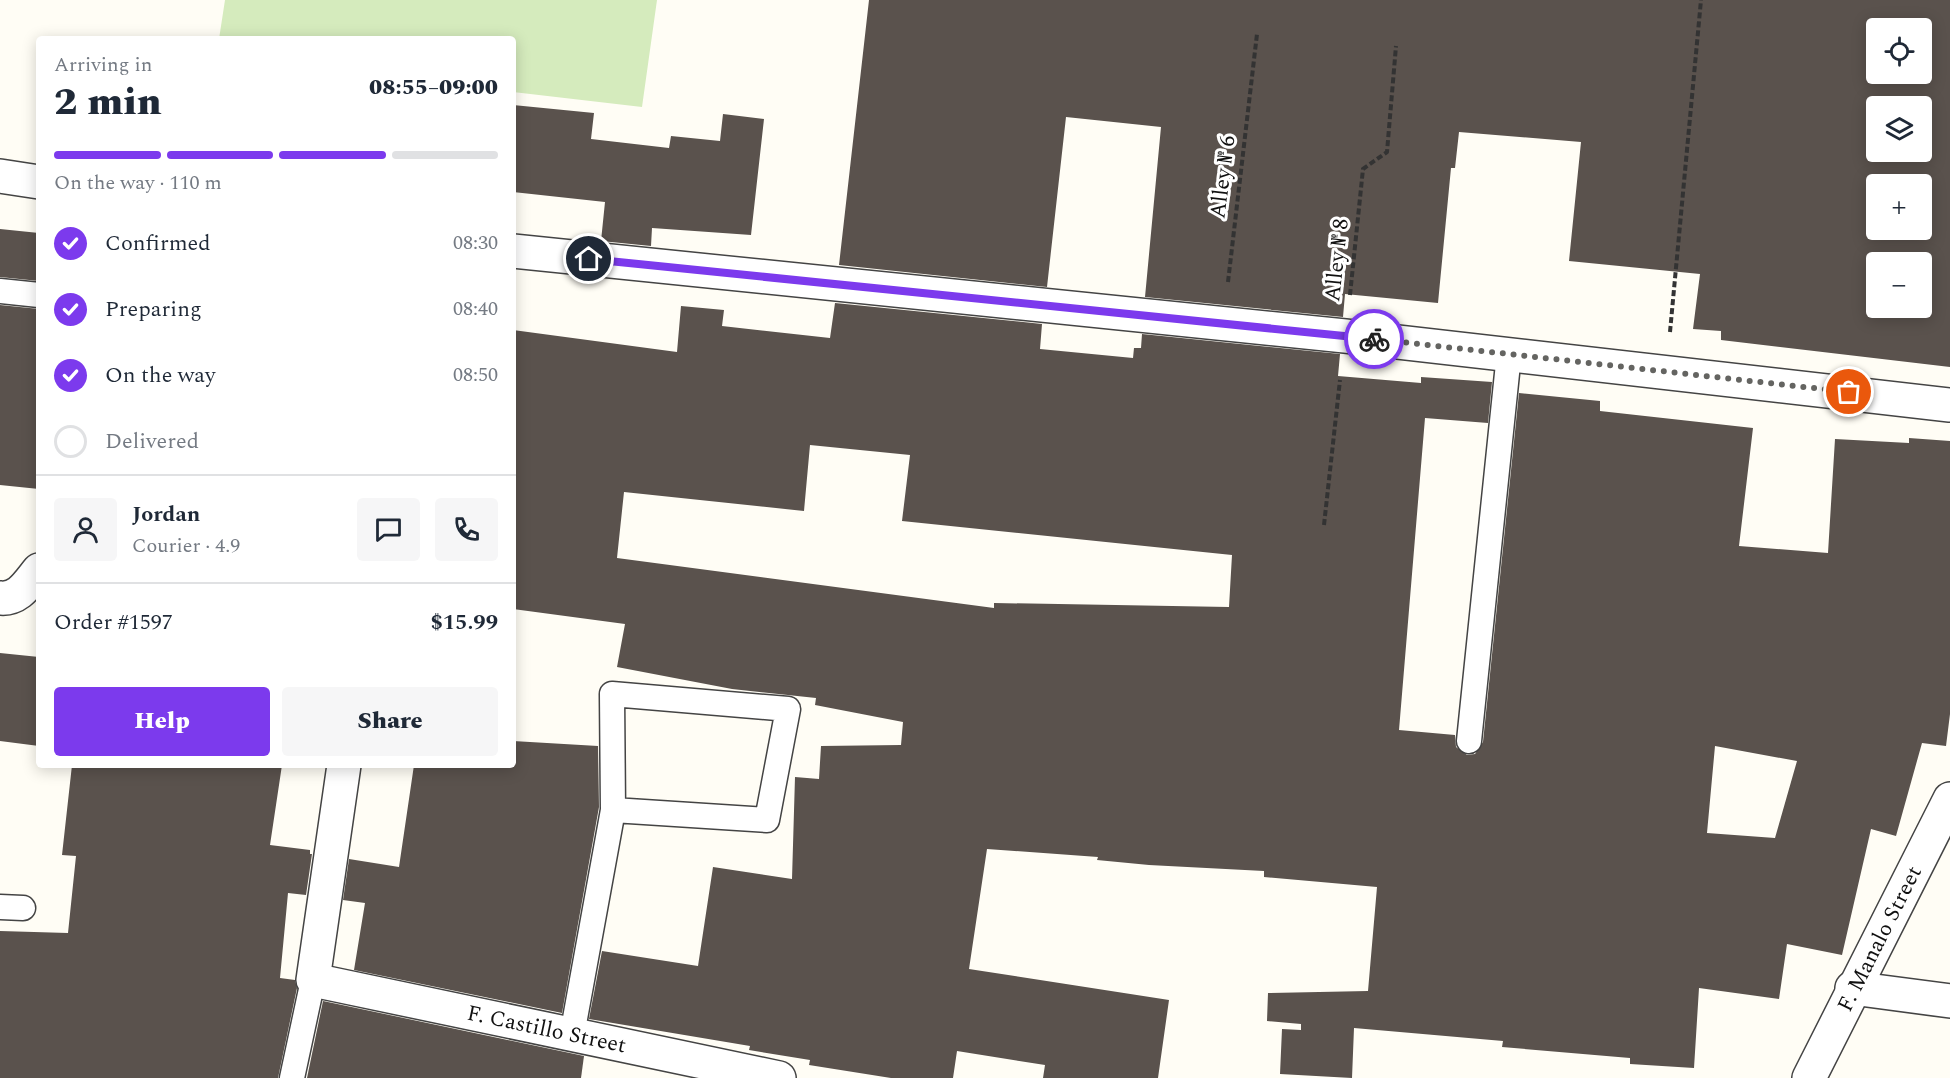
<!DOCTYPE html>
<meta charset="utf-8">
<style>
:root{--surface:#fff;--page:#f6f6f7;--text:#1f2937;--muted:#747a83;--line:#e0e1e3;--accent:#7c3aed}
body{margin:0;font-family:Spectral,serif;background:var(--page);color:var(--text);height:100vh;display:flex;flex-direction:column;font-size:22px;white-space:nowrap}
*{box-sizing:border-box;margin:0}
p{font-size:20px;color:var(--muted)}
.icon{flex:none;width:33px;height:33px;fill:none;stroke:currentColor;stroke-width:2;stroke-linecap:round;stroke-linejoin:round}
.map{position:relative;flex:1;overflow:hidden}
.side{position:absolute;left:36px;top:36px;width:480px;height:732px;display:flex;flex-direction:column;background:var(--surface);border-radius:6px;box-shadow:0 3px 15px #0003}
.side>*{flex:none}
.tools{position:absolute;left:1866px;top:18px;display:grid;gap:12px}
.tools a{display:grid;place-items:center;width:66px;height:66px;border-radius:6px;background:var(--surface);box-shadow:0 3px 15px #0003;font-size:30px}
.pin{position:absolute;display:grid;place-items:center;width:51px;height:51px;color:#fff;margin:-26px;border:3px solid #fff;border-radius:50%;box-shadow:0 2px 6px #0007}
.courier{position:absolute;display:grid;place-items:center;width:60px;height:60px;margin:-30px;border:4px solid #7c3aed;border-radius:50%;background:#fff;color:#222;box-shadow:0 2px 8px #0007}
.summary em{font-style:normal;font-weight:800}
.summary div{display:flex;flex-direction:column-reverse}
.summary{display:flex;align-items:center;justify-content:space-between;height:102px;padding:0 18px}
h1{font-size:39px;font-weight:800;line-height:45px}
.bar{display:grid;grid-template-columns:repeat(4,1fr);gap:9px 6px;align-content:center;height:72px;padding:0 18px}
.bar i{height:8px;border-radius:4px;background:var(--line)}
.bar .on{background:var(--accent)}
.bar p{grid-column:span 4}
.line{display:flex;align-items:center;gap:15px;padding:0 18px;border-top:2px solid var(--line)}
.line div{flex:1}
.round{display:grid;place-items:center;flex:none;width:63px;height:63px;border-radius:6px;background:var(--page)}
ol{padding:0 18px;list-style:none}
li{display:flex;align-items:center;gap:18px;height:66px}
li p{margin-inline-start:auto}
li .icon{padding:6px;border-radius:50%;background:var(--accent);color:#fff;stroke-width:4}
li:last-child{color:var(--muted)}
li i{width:33px;height:33px;border:3px solid var(--line);border-radius:50%}
.button{display:flex;gap:12px;margin-top:auto;padding:12px 18px}
.button a{flex:1;height:69px;border-radius:6px;background:var(--accent);color:#fff;font-size:24px;font-weight:800;line-height:69px;text-align:center}
.button a+a{background:var(--page);color:var(--text)}
.map>svg:first-child{display:block}
</style>
<div class="map">
<svg width="1950" height="1078" viewBox="0 0 1950 1078">
<rect width="100%" height="100%" fill="#fffdf5"/>
<!-- green -->
<path fill="#d5ebbd" d="M225 0H657L642 107 513 92V39H219Z"/>
<!-- building -->
<g fill="#5a524d" fill-rule="evenodd">
<path d="M869 0H1950V367L1721 340V331L1693 329 1700 274 1569 261 1581 142 1459 132 1455 168H1451L1438 303 1345 294 1343 317 1145 297 1161 127 1066 117 1047 287 839 265ZM1876 28H1922V74H1876ZM1876 106H1922V152H1876ZM1876 184H1922V230H1876ZM1876 262H1922V308H1876Z"/>
<path d="M513 105 594 113 591 139 669 148 671 136 720 141 723 114 764 119 751 235 652 228 651 246 601 241 605 202 513 192Z"/>
<path d="M0 229 39 233V281L0 277Z"/>
<path d="M835 303 1042 324 1040 349 1133 358 1134 348H1141L1142 334 1340 354 1338 376 1421 383V377L1492 382 1488 423 1425 418 1399 730 1455 735 1456 747 1467 755 1475 754 1483 742 1519 393 1600 401V411L1753 428 1739 546 1828 553 1835 439 1909 443V438L1950 441V714L1946 746 1922 743 1896 836 1871 829 1842 955 1787 944 1779 999 1699 988 1694 1068 1630 1064V1058L1502 1047 1503 1041 1354 1028 1352 1078 1280 1074 1282 1029 1301 1030V1024L1267 1021 1268 993 1368 991 1377 887 1264 877V871L1149 865 1097 860 1098 857 987 849 969 969 1169 1000 1158 1078H1043L1045 1065 957 1051 953 1078H891L809 1065 810 1060 749 1050 750 1046 589 1019 602 951 698 966 713 867 792 879 795 777 819 779 821 746 901 745 903 722 815 705 816 698 732 689 617 667 625 624 513 609V330L677 352 681 306 724 310 722 326 830 338ZM810 445 910 455 902 521 1232 555 1229 607 994 603V608L617 558 624 492 804 511ZM1715 746 1797 761 1775 838 1707 833Z"/>
<path d="M0 305 39 309V489L0 485Z"/>
<path d="M0 653 39 657V746L0 741Z"/>
<path d="M513 741 598 746 599 807 562 1013 354 970 365 903 343 900 349 859 399 867 414 765H513Z"/>
<path d="M72 765H282L270 845 310 850V854H312L306 895 288 893 280 978 295 980 297 988 278 1078H0V931L68 933 76 856 62 855Z"/>
<path d="M323 1001 584 1056 581 1078H307Z"/>
</g>
<g fill="none" stroke-linecap="round" stroke-linejoin="round">
<!-- lane casing -->
<g stroke="#444" stroke-width="27">
<g id="lane">
<path d="M0 291 39 295"/>
<path d="M1469 741 1509 354"/>
<path d="M0 907 23 908"/>
<path d="M572 1035 613 810 612 694 788 709 767 820 613 810"/>
<path d="M292 1078 313 980"/>
</g>
</g>
<!-- street casing -->
<g stroke="#444" stroke-width="36">
<g id="street">
<path d="M0 176 39 182"/>
<path d="M513 251 1345 336 1950 405"/>
<path d="M0 598C19 600 28 583 39 570"/>
<path id="s1" d="M344 765 313 980 779 1078"/>
<path d="M1852 988 1950 1001"/>
<path id="s2" d="M1809 1078 1950 799"/>
</g>
</g>
<!-- path -->
<g stroke="#333" stroke-width="4" stroke-dasharray="6 3" stroke-linecap="butt">
<path d="M1228 282 1257 34"/>
<path d="M1350 295 1363 169 1387 152 1396 46"/>
<path d="M1670 332 1701 0"/>
<path d="M1324 525 1340 380"/>
</g>
<!-- lane -->
<use href="#lane" stroke="#fff" stroke-width="24"/>
<!-- street -->
<use href="#street" stroke="#fff" stroke-width="33"/>
</g>
<g fill="none" stroke-linecap="round" stroke-linejoin="round">
<!-- done -->
<path stroke="#646461" stroke-width="6" stroke-dasharray="0 10.8" d="M1374 339 1849 392"/>
<!-- route -->
<path stroke="#7c3aed" stroke-width="8" d="M589 259 1374 339"/>
</g>
<g text-anchor="middle" dominant-baseline="central" stroke-width="6" stroke-linejoin="round" paint-order="stroke">
<!-- street labels -->
<g font-size="22" fill="#111" stroke="#fff">
<text transform="translate(1223 177) rotate(-83)">Alley № 6</text>
<text transform="translate(1337 260) rotate(-84)">Alley № 8</text>
<text stroke="none"><textPath href="#s2" startOffset="156">F. Manalo Street</textPath></text>
<text stroke="none"><textPath href="#s1" startOffset="456">F. Castillo Street</textPath></text>
</g>
</g>
</svg>
<div class="tools">
<a><svg class="icon" aria-label="locate" viewBox="0 0 24 24"><circle cx="12" cy="12" r="6"/><path d="M12 2v4M12 18v4M2 12h4M18 12h4"/></svg></a>
<a><svg class="icon" aria-label="layers" viewBox="0 0 24 24"><path d="M12 4l9 5-9 5-9-5zM3 14l9 5 9-5"/></svg></a>
<a>+</a>
<a>−</a>
</div>
<div class="pin" style="left:1849px;top:392px;background:#ea580c"><svg class="icon" aria-label="bag" viewBox="0 0 24 24"><path d="M5 8h14l-1 12H6zM9 8a3 3 0 0 1 6 0"/></svg></div>
<div class="pin" style="left:589px;top:259px;background:#1f2937"><svg class="icon" aria-label="home" viewBox="0 0 24 24"><path d="M3 11l9-7 9 7M6 9v11h12V9"/></svg></div>
<div class="courier" style="left:1374px;top:339px"><svg class="icon" aria-label="bike" viewBox="0 0 24 24"><circle cx="6" cy="16" r="4"/><circle cx="18" cy="16" r="4"/><path d="M6 16l4-8h5l3 8M10 8l3 8H6M13 5h3"/></svg></div>
<section class="side">
<div class="summary"><div><h1>2 min</h1><p>Arriving in</p></div><em>08:55–09:00</em></div>
<div class="bar"><i class="on"></i><i class="on"></i><i class="on"></i><i></i><p>On the way · 110 m</p></div>
<ol>
<li><svg class="icon" aria-label="check" viewBox="0 0 24 24"><path d="M5 12l5 5 9-10"/></svg>Confirmed<p>08:30</p></li>
<li><svg class="icon" aria-label="check" viewBox="0 0 24 24"><path d="M5 12l5 5 9-10"/></svg>Preparing<p>08:40</p></li>
<li><svg class="icon" aria-label="check" viewBox="0 0 24 24"><path d="M5 12l5 5 9-10"/></svg>On the way<p>08:50</p></li>
<li><i></i>Delivered</li>
</ol>
<div class="line" style="height:108px"><a class="round"><svg class="icon" aria-label="person" viewBox="0 0 24 24"><circle cx="12" cy="8" r="4"/><path d="M4 21q1-7 8-7t8 7"/></svg></a><div><b>Jordan</b><p>Courier · 4.9</p></div><a class="round"><svg class="icon" aria-label="chat" viewBox="0 0 24 24"><path d="M4 5h16v11H9l-5 4z"/></svg></a><a class="round"><svg class="icon" aria-label="phone" viewBox="0 0 24 24"><path d="M5 4h4l2 5-3 2q2 4 5 5l2-3 5 2v4C11 20 4 13 5 4z"/></svg></a></div>
<div class="line" style="height:78px"><div>Order #1597</div><b>$15.99</b></div>
<div class="button"><a>Help</a><a>Share</a></div>
</section>
</div>
